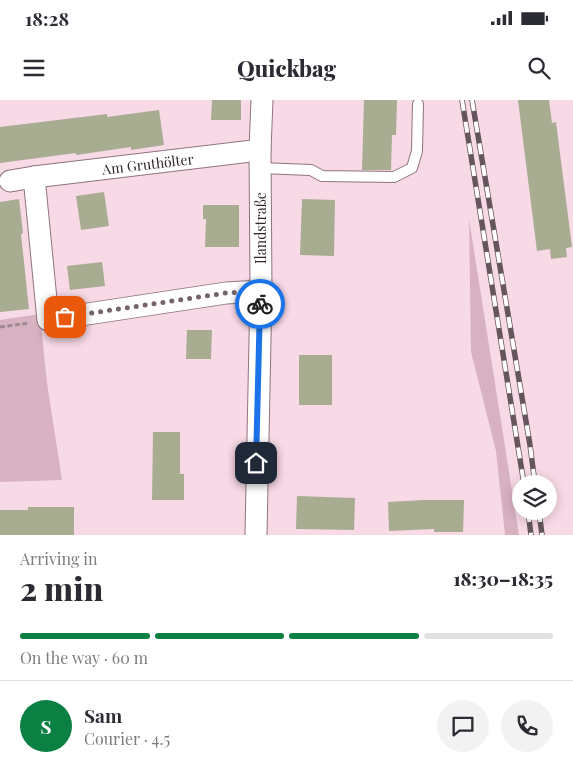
<!DOCTYPE html>
<meta charset="utf-8">
<style>
:root{--surface:#fff;--page:#f2f2f3;--text:#2b2b33;--muted:#7c7c81;--line:#e1e1e2;--accent:#0b8043}
body{margin:0;font-family:"Playfair Display",serif;background:var(--page);color:var(--text);height:100vh;display:flex;flex-direction:column;font-size:19px;white-space:nowrap}
*{box-sizing:border-box;margin:0}
p{font-size:16px;color:var(--muted)}
.icon{flex:none;width:28px;height:28px;fill:none;stroke:currentColor;stroke-width:2;stroke-linecap:round;stroke-linejoin:round}
.map{position:relative;height:435px;overflow:hidden}
.side{display:flex;flex-direction:column;background:var(--surface);flex:1}
.side>*{flex:none}
.buttons{position:absolute;left:512px;top:375px;display:grid;gap:10px}
.buttons a{display:grid;place-items:center;width:45px;height:45px;border-radius:50%;background:var(--surface);box-shadow:0 2px 12px #0003;font-size:25px}
.pin{position:absolute;display:grid;place-items:center;width:42px;height:42px;color:#fff;margin:-21px;border-radius:10px;box-shadow:0 2px 8px #0006}
.courier{position:absolute;display:grid;place-items:center;width:50px;height:50px;margin:-25px;border:4px solid #1a73e8;border-radius:50%;background:#fff;color:#222;box-shadow:0 1px 6px #0007}
.headline em{font-style:normal;font-weight:800}
.headline div{display:flex;flex-direction:column-reverse}
.headline{display:flex;align-items:center;justify-content:space-between;height:85px;padding:0 20px}
h1{font-size:32px;font-weight:800;line-height:38px}
.bar{display:grid;grid-template-columns:repeat(4,1fr);gap:8px 5px;align-content:center;height:60px;padding:0 20px}
.bar i{height:6px;border-radius:4px;background:var(--line)}
.bar .on{background:var(--accent)}
.bar p{grid-column:span 4}
.line{display:flex;align-items:center;gap:12px;padding:0 20px;border-top:1px solid var(--line)}
.line div{flex:1}
.round{display:grid;place-items:center;flex:none;width:52px;height:52px;border-radius:26px;background:var(--page)}
.status{display:flex;justify-content:space-between;align-items:center;height:35px;padding:0 25px;background:var(--surface);direction:ltr}
.status svg{height:14px;fill:currentColor}
header{display:flex;justify-content:space-between;align-items:center;height:65px;padding:0 20px;background:var(--surface);font-size:22px;font-weight:800}
.map>svg:first-child{display:block}
</style>
<div class="status"><b>18:28</b><svg viewBox="0 0 49 12"><path d="M0 12V9h3v3zM5 12V6h3v6zM10 12V3h3v9zM15 12V0h3v12zM26 1h20v11H26zM47 4h2v5h-2z"/></svg></div>
<header><svg class="icon" aria-label="menu" viewBox="0 0 24 24"><path d="M4 6h16M4 12h16M4 18h16"/></svg>Quickbag<svg class="icon" aria-label="search" viewBox="0 0 24 24"><circle cx="10" cy="10" r="6"/><path d="M15 15l6 6"/></svg></header>
<div class="map">
<svg width="573" height="435" viewBox="0 0 573 435">
<rect width="100%" height="100%" fill="#f8d9e6"/>
<!-- green -->
<g fill="#d9b2c2">
<path d="M469 119 519 435H505L496 351 471 252Z"/>
<path d="M40 214 47 283 62 380 0 382V220Z"/>
</g>
<!-- building -->
<g fill="#a8ac91">
<path d="M212 0H241V20H211Z"/>
<path d="M364 0H397L396 35H392L391 70H362Z"/>
<path d="M518 0H549L552 23 556 22 572 147 566 148 567 157 551 159 550 149 537 151Z"/>
<path d="M159 10 164 45 131 50V47L76 55V53L0 63V27L107 14V17Z"/>
<path d="M104 92 109 126 81 130 76 96Z"/>
<path d="M19 99 23 133 21 134 29 209 0 212V102Z"/>
<path d="M302 99 335 100 334 156 300 155Z"/>
<path d="M203 105H239V147H205L206 119H203Z"/>
<path d="M102 162 105 186 70 190 67 166Z"/>
<path d="M187 230H212L211 259H186Z"/>
<rect x="299" y="255" width="33" height="50"/>
<path d="M153 332H180V374H184V400H152Z"/>
<path d="M297 396 355 398 354 430 296 429Z"/>
<path d="M424 400H464L463 432H434V429L389 431 388 402Z"/>
<path d="M28 407H74V435H0V410H28Z"/>
</g>
<g fill="none" stroke-linecap="round" stroke-linejoin="round">
<!-- lane casing -->
<g stroke="#8f737f" stroke-width="12">
<path id="lane" d="M260 68 311 70 322 76 394 77 412 68 417 51 418 4"/>
</g>
<!-- street casing -->
<g stroke="#8f737f" stroke-width="23">
<g id="street">
<path d="M34 77 48 220 226 193 261 191"/>
<path id="s1" d="M10 81 34 77 260 50"/>
<path d="M256 435 261 191 260 50 262 0"/>
</g>
</g>
<!-- path -->
<path stroke="#9f8992" stroke-width="3" stroke-dasharray="5 2.5" stroke-linecap="butt" d="M0 227 29 223"/>
<!-- lane -->
<use href="#lane" stroke="#fff" stroke-width="10"/>
<!-- street -->
<use href="#street" stroke="#fff" stroke-width="21"/>
<!-- rail casing -->
<g stroke="#65555c" stroke-width="5.5">
<g id="rail">
<path d="M462 0 524 384"/>
<path d="M472 0 530 345 535 384"/>
<path d="M528 411 531 435"/>
<path d="M539 411 542 435"/>
</g>
</g>
<!-- rail -->
<use href="#rail" stroke="#fff" stroke-width="4" stroke-dasharray="11" stroke-linecap="butt"/>
</g>
<g fill="none" stroke-linecap="round" stroke-linejoin="round">
<!-- done -->
<path stroke="#76646c" stroke-width="5" stroke-dasharray="0 9" d="M65 217 226 193 261 191 260 204"/>
<!-- route -->
<path stroke="#1a73e8" stroke-width="6" d="M256 363 260 204"/>
</g>
<g text-anchor="middle" dominant-baseline="central" stroke-width="4" stroke-linejoin="round" paint-order="stroke">
<!-- street labels -->
<g font-size="14" fill="#30252a" stroke="#fff">
<text stroke="none"><textPath href="#s1" startOffset="139">Am Gruthölter</textPath></text>
<text transform="translate(260 128) rotate(-90)">Ilandstraße</text>
</g>
</g>
</svg>
<div class="buttons">
<a><svg class="icon" aria-label="layers" viewBox="0 0 24 24"><path d="M12 4l9 5-9 5-9-5zM3 14l9 5 9-5"/></svg></a>
</div>
<div class="pin" style="left:65px;top:217px;background:#ea580c"><svg class="icon" aria-label="bag" viewBox="0 0 24 24"><path d="M5 8h14l-1 12H6zM9 8a3 3 0 0 1 6 0"/></svg></div>
<div class="pin" style="left:256px;top:363px;background:#1f2937"><svg class="icon" aria-label="home" viewBox="0 0 24 24"><path d="M3 11l9-7 9 7M6 9v11h12V9"/></svg></div>
<div class="courier" style="left:260px;top:204px"><svg class="icon" aria-label="bike" viewBox="0 0 24 24"><circle cx="6" cy="16" r="4"/><circle cx="18" cy="16" r="4"/><path d="M6 16l4-8h5l3 8M10 8l3 8H6M13 5h3"/></svg></div>
</div>
<section class="side">
<div class="headline"><div><h1>2 min</h1><p>Arriving in</p></div><em>18:30–18:35</em></div>
<div class="bar"><i class="on"></i><i class="on"></i><i class="on"></i><i></i><p>On the way · 60 m</p></div>
<div class="line" style="height:90px"><b class="round" style="background:var(--accent);color:#fff">S</b><div><b>Sam</b><p>Courier · 4.5</p></div><a class="round"><svg class="icon" aria-label="chat" viewBox="0 0 24 24"><path d="M4 5h16v11H9l-5 4z"/></svg></a><a class="round"><svg class="icon" aria-label="phone" viewBox="0 0 24 24"><path d="M5 4h4l2 5-3 2q2 4 5 5l2-3 5 2v4C11 20 4 13 5 4z"/></svg></a></div>
</section>
